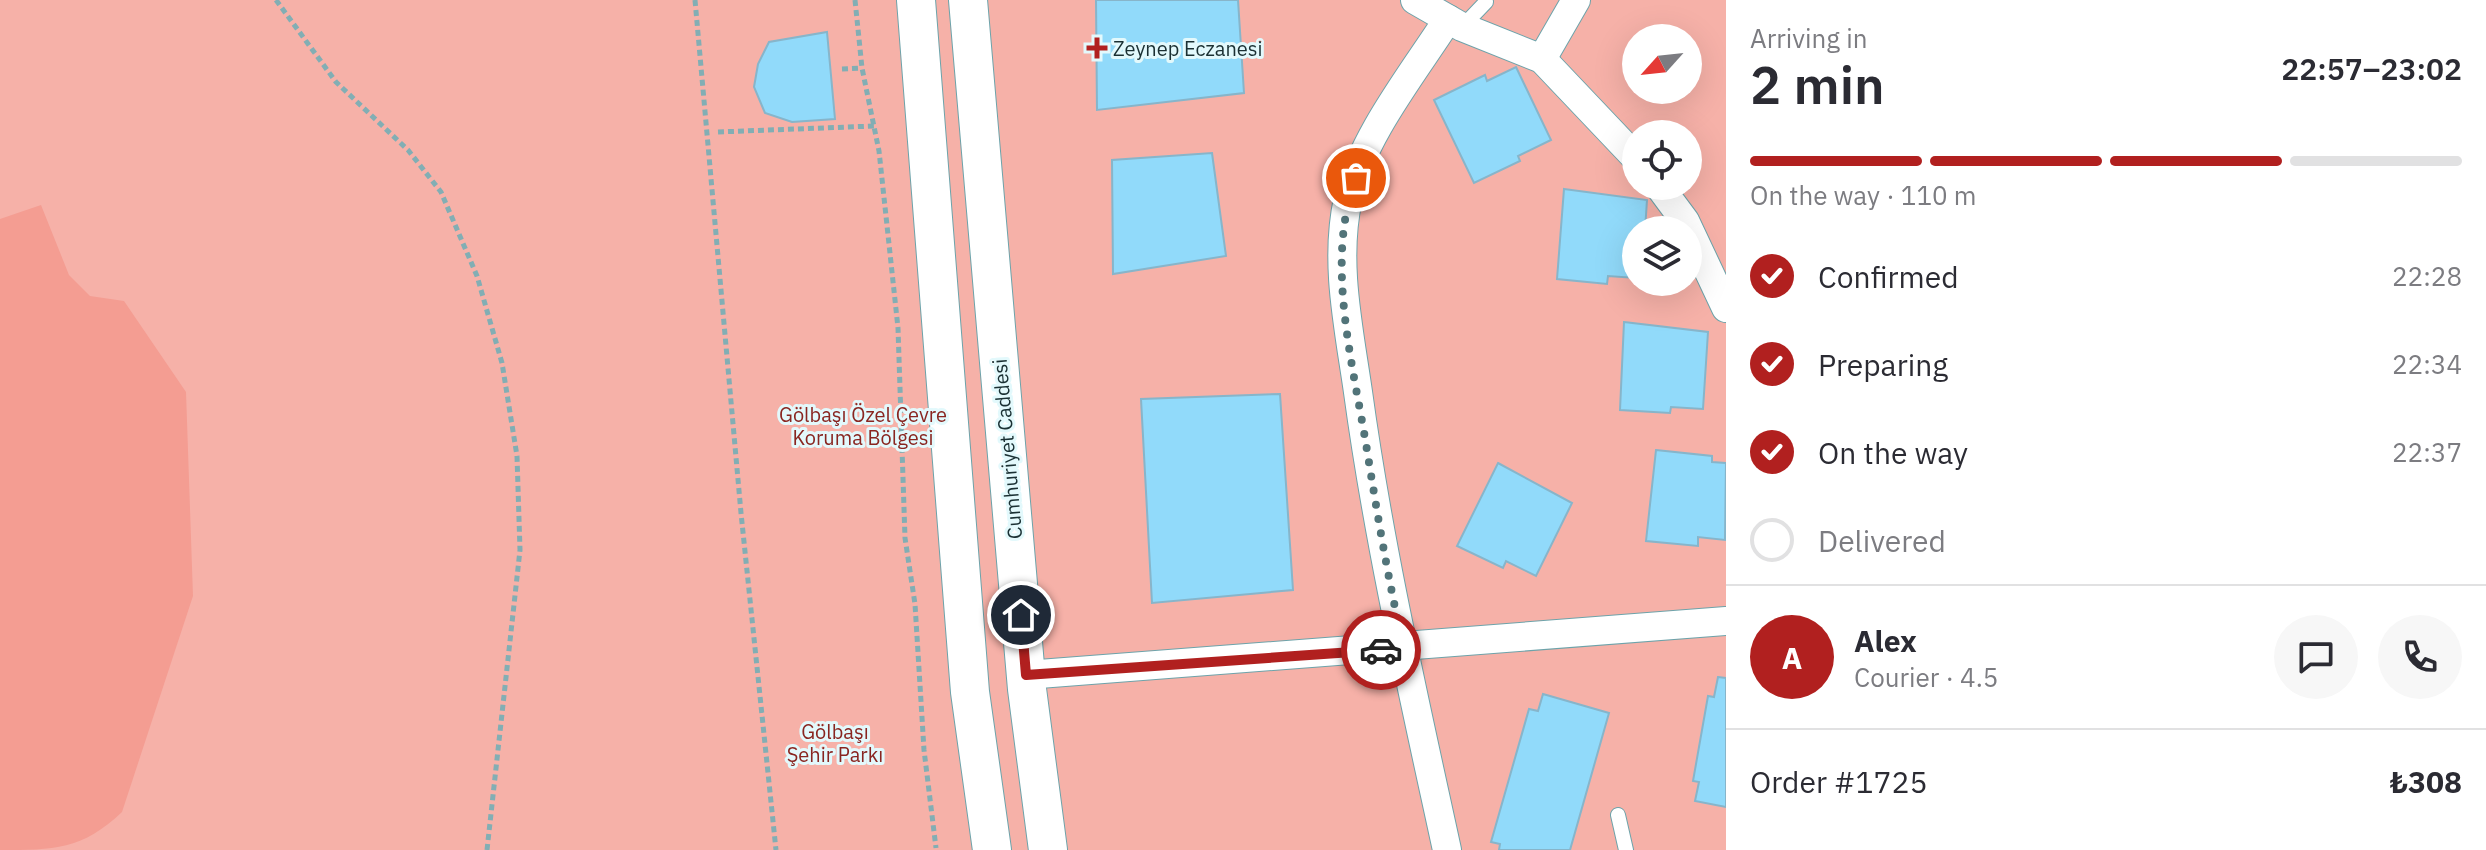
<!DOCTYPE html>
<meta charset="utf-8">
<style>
:root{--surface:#fff;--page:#f7f7f7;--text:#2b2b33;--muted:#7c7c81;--line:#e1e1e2;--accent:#b1201f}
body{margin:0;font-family:"IBM Plex Sans",sans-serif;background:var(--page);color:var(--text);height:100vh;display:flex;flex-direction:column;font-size:30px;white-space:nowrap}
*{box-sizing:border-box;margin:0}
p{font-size:26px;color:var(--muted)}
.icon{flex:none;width:44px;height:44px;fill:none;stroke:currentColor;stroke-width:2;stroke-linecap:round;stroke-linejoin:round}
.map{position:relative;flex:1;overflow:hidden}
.details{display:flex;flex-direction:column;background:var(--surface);width:760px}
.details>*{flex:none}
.needle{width:52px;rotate:243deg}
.controls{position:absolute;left:1622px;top:24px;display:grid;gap:16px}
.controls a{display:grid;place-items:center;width:80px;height:80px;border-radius:50%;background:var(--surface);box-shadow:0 8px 32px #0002;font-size:40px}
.pin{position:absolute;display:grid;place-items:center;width:68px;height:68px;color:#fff;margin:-34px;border:4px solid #fff;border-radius:50%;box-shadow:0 2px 8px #0007}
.courier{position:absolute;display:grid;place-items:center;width:80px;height:80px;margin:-40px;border:6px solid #b1201f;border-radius:50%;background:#fff;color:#222;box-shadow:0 2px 10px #0007}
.summary em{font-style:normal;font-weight:600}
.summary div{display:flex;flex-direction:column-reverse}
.summary{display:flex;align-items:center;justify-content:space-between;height:136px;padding:0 24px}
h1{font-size:52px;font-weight:600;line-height:60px}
.bar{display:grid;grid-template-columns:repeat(4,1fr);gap:12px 8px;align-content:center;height:96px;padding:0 24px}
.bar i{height:10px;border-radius:6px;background:var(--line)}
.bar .active{background:var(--accent)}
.bar p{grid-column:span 4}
.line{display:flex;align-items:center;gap:20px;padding:0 24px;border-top:2px solid var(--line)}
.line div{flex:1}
.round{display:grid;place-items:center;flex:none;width:84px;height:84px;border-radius:42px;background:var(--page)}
ol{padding:0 24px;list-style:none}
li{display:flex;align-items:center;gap:24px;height:88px}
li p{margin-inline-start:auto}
li .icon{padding:8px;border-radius:50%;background:var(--accent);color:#fff;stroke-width:4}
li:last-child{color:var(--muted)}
li i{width:44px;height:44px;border:4px solid var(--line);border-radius:50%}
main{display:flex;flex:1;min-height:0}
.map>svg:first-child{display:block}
</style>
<main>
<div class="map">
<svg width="1726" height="850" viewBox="0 0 1726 850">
<rect width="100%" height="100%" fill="#baf2fa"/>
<!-- green -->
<path fill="#f6b1a8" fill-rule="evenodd" d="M0 0H1726V850H0ZM1636 38H1688V90H1636ZM1636 134H1688V186H1636ZM1636 230H1688V282H1636Z"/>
<!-- forest -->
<path fill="#f49d92" d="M41 205 69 275 90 296 124 301 186 392 193 596 122 812C82 850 54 850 0 850V219Z"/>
<!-- building -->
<g fill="#91dafa" stroke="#87b5ca" stroke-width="2">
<path d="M1096 0H1238L1244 93 1097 110Z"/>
<path d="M827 32 835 119 792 122 765 113 754 87 758 64 769 42Z"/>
<path d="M1516 67 1551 140 1518 156 1520 161 1474 183 1434 100 1485 75 1487 81Z"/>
<path d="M1212 153 1226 256 1113 274 1112 160Z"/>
<path d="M1564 189 1647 200 1645 230H1636V278L1608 276 1607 284 1557 279Z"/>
<path d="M1624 322 1708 332 1703 409 1671 407 1670 413 1620 410Z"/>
<path d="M1280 394 1293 590 1152 603 1141 399Z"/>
<path d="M1656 450 1712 456V462L1726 463 1725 540 1698 537V546L1646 541Z"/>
<path d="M1498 463 1572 503 1536 576 1506 561 1503 568 1457 546Z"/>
<path d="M1718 677 1726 678V807L1695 801 1699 782 1693 781 1708 696 1714 697Z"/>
<path d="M1543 694 1609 713 1570 850H1499L1500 844 1491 842 1529 709 1538 711Z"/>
</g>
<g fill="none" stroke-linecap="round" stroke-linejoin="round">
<!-- lane casing -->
<g stroke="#6da3aa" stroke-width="16">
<g id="lane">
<path d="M1462 27 1486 2"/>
<path d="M1618 815 1626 850"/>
</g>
</g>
<!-- street casing -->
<g stroke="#6da3aa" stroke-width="30">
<g id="street">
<path d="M1415 0 1462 27 1542 59 1636 158"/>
<path d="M1542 59 1576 0"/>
<path d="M1659 186 1685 221 1726 308"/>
<path d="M1026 675 1726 621"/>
<path d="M1447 850C1414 698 1379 546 1358 392 1349 329 1334 262 1348 199 1361 138 1414 72 1448 19"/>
</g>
</g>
<!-- secondary casing -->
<g stroke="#6da3aa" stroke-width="40">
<g id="secondary">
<path d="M916 0 970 692 992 850"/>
<path d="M968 0 1027 689 1048 850"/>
</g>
</g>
<!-- path -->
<g stroke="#82aeb4" stroke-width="5" stroke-dasharray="6 4" stroke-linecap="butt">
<path d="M276 0 336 82 408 150 441 192 477 276 502 363 517 456 520 550 487 850"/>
<path d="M695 0 741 513 776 850"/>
<path d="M855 0 862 68 879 151 898 328 905 538 915 604 924 750 936 848"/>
<path d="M842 69 862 68"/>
<path d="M718 132 874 126"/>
</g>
<!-- lane -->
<use href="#lane" stroke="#fff" stroke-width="14"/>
<!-- street -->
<use href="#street" stroke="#fff" stroke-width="28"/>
<!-- secondary -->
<use href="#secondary" stroke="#fff" stroke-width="38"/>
</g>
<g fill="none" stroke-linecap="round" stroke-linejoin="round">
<!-- done -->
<path stroke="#527479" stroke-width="8" stroke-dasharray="0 14.4" d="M1356 178C1325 259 1352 360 1366 444 1377 512 1388 580 1404 648L1381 650"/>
<!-- route -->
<path stroke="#b1201f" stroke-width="10" d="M1021 615 1026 675 1381 650"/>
</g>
<!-- markers -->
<path fill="#b1201f" stroke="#e3f9fc" stroke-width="3" d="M1093 36h8v8h8v8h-8v8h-8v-8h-8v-8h8z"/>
<g text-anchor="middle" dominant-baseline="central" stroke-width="6" stroke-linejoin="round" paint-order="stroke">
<!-- poi labels -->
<g font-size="20" fill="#1a3033" stroke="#e3f9fc" text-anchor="start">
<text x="1113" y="48">Zeynep Eczanesi</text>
</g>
<!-- park labels -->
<g font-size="20" fill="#892520" stroke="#e3f9fc">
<text x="863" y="414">Gölbaşı Özel Çevre<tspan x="863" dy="23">Koruma Bölgesi</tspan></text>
<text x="835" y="731">Gölbaşı<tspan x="835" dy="23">Şehir Parkı</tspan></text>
</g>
<!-- street labels -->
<g font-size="20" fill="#1a3033" stroke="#e3f9fc">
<text transform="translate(1007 449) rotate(-95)">Cumhuriyet Caddesi</text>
</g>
</g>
</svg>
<div class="controls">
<a><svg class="needle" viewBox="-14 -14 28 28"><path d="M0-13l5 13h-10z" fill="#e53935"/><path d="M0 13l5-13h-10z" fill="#7c7c81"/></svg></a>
<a><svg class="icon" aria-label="locate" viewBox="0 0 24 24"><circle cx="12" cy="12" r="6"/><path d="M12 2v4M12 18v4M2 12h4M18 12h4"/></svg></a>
<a><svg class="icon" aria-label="layers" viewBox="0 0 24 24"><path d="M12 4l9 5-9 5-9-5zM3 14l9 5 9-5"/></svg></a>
</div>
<div class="pin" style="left:1356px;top:178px;background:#ea580c"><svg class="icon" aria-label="bag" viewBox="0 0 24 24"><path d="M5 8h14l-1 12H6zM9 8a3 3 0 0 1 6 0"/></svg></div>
<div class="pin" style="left:1021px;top:615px;background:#1f2937"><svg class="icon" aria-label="home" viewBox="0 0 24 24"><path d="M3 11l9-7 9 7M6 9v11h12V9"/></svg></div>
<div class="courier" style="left:1381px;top:650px"><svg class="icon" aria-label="car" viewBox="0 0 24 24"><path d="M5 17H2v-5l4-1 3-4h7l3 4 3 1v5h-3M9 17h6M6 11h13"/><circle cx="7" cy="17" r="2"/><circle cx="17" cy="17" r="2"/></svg></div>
</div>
<section class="details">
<div class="summary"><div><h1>2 min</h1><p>Arriving in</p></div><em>22:57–23:02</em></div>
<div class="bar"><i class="active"></i><i class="active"></i><i class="active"></i><i></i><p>On the way · 110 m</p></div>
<ol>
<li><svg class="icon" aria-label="check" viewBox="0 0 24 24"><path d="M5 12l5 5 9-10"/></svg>Confirmed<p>22:28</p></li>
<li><svg class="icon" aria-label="check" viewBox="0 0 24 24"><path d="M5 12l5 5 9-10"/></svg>Preparing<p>22:34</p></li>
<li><svg class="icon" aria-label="check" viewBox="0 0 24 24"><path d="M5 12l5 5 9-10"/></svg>On the way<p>22:37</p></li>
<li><i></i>Delivered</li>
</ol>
<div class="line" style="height:144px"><b class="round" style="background:var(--accent);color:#fff">A</b><div><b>Alex</b><p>Courier · 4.5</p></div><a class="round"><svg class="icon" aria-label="chat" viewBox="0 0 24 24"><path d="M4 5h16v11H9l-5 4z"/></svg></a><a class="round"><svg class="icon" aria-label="phone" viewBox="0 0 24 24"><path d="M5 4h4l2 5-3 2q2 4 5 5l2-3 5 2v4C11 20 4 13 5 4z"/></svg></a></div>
<div class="line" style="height:104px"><div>Order #1725</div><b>₺308</b></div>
</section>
</main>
